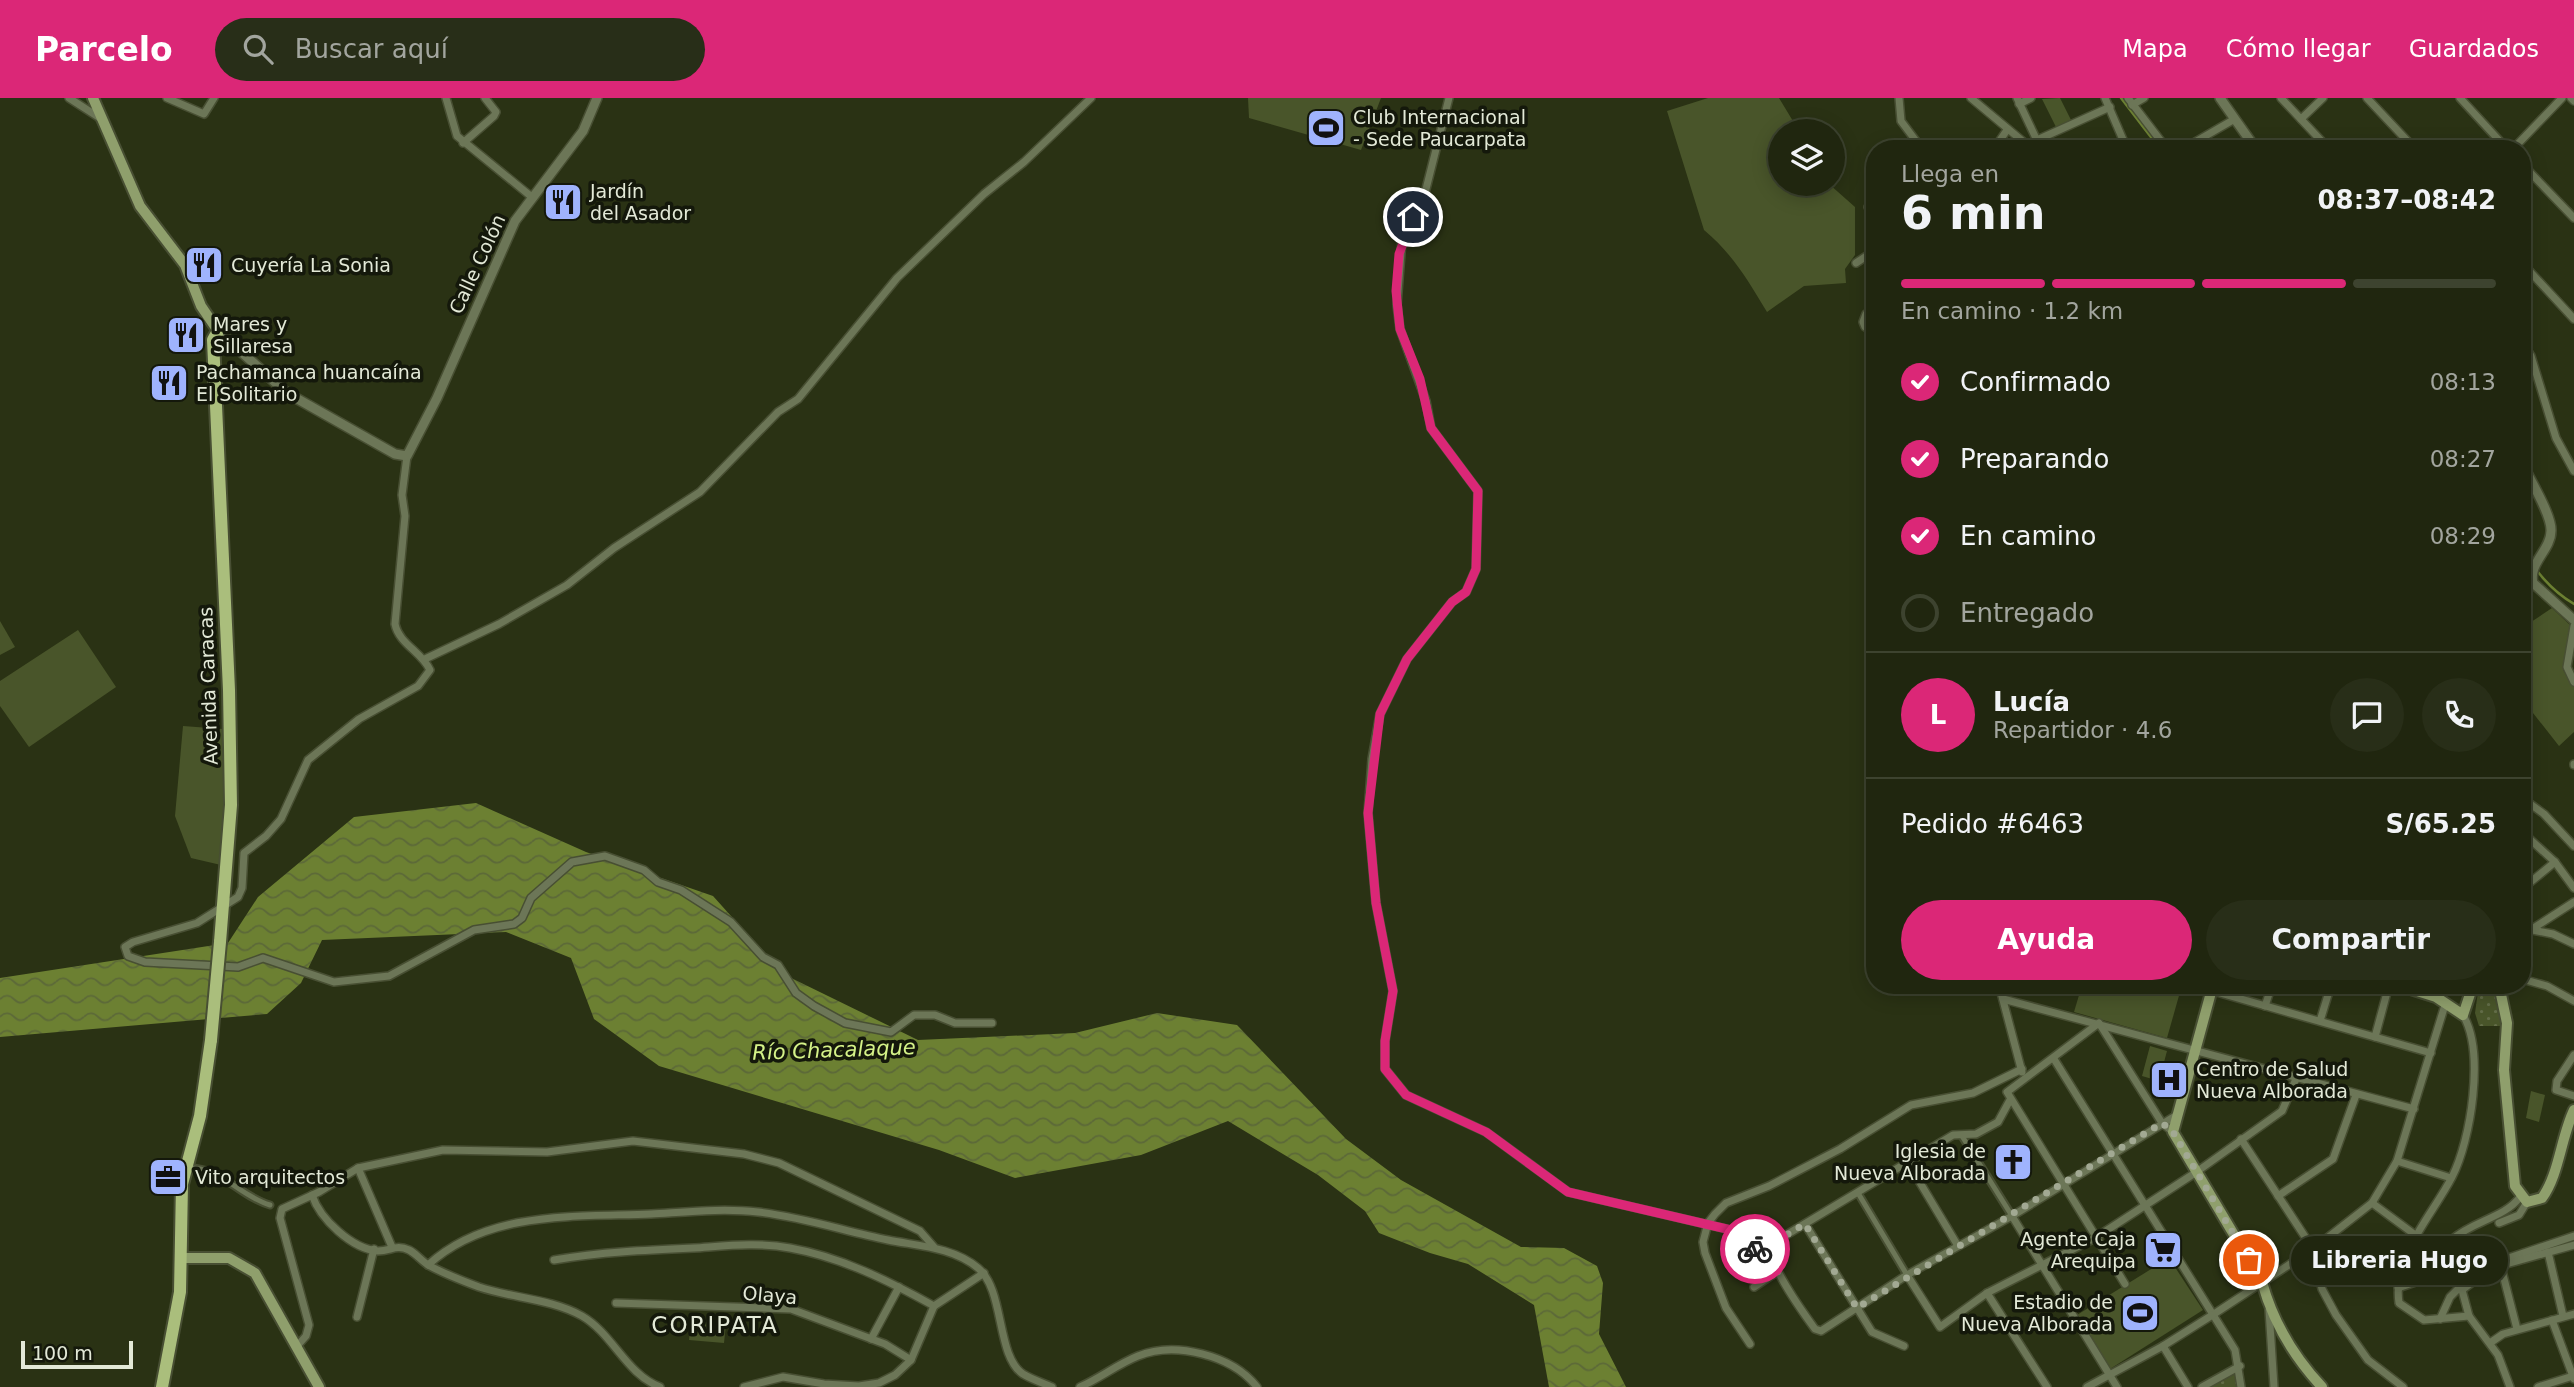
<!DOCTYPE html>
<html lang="es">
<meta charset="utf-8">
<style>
:root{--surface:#20260f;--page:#282e18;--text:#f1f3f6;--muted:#a2a59e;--line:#3d432f;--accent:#db2777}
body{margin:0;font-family:"DejaVu Sans",sans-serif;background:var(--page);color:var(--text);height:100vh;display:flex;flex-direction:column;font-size:26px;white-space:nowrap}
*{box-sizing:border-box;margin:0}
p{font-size:23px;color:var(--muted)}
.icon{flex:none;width:38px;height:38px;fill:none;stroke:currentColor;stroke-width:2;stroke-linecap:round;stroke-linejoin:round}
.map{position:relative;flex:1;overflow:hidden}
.drawer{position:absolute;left:1866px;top:42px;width:665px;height:854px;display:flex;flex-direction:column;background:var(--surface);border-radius:28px;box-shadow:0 4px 18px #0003,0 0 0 2px var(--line)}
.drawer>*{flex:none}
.buttons{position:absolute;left:1768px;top:21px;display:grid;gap:14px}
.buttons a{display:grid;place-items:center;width:77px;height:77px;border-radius:50%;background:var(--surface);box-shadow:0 4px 18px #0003,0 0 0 2px var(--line);font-size:35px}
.scale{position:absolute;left:21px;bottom:18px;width:112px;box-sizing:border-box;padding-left:7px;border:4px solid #e3e9d7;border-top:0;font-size:19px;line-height:24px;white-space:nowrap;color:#e3e9d7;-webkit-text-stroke:5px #14180b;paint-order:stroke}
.pin{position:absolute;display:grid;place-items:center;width:60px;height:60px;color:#fff;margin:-30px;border:4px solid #fff;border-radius:50%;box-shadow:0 2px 7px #0007}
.courier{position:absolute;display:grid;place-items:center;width:70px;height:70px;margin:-35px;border:5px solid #db2777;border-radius:50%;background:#fff;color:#222;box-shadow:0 2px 9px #0007}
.bubble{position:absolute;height:49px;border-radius:24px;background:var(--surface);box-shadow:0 4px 18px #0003,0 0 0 2px var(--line);font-size:23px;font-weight:700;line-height:49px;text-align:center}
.overview em{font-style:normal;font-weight:700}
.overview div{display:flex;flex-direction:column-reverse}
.overview{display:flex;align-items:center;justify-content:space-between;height:119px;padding:0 35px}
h1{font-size:46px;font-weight:700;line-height:52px}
.bar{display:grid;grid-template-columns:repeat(4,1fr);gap:10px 7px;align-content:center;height:84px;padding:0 35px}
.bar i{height:9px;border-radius:5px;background:var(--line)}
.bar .on{background:var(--accent)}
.bar p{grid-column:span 4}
.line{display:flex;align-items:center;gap:18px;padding:0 35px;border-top:2px solid var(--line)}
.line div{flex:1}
.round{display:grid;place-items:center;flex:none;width:74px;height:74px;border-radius:37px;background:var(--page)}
ol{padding:0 35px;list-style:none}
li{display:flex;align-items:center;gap:21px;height:77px}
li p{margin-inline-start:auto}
li .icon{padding:7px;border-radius:50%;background:var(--accent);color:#fff;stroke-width:4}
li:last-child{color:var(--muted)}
li i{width:38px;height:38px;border:4px solid var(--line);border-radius:50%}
.cta{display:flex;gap:14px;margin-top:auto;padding:14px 35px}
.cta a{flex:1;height:80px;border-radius:42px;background:var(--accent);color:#fff;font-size:28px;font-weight:700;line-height:80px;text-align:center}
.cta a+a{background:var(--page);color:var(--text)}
header{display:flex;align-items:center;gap:42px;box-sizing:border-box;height:98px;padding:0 35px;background:var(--accent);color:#fff}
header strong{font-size:33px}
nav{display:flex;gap:38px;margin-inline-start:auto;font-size:24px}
.search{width:490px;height:63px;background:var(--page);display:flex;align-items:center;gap:18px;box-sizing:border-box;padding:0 24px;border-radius:38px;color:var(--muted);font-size:26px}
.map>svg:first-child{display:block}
</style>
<header>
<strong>Parcelo</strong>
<div class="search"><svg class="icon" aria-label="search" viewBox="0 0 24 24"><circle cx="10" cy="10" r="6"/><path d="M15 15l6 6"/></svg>Buscar aquí</div>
<nav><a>Mapa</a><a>Cómo llegar</a><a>Guardados</a></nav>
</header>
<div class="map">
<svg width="2574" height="1289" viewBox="0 0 2574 1289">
<defs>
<pattern id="park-dots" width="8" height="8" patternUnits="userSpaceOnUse" patternTransform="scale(1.75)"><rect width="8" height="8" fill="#49552a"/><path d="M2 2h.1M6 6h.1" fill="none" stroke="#636d48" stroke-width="1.8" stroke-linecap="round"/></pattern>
<pattern id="water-waves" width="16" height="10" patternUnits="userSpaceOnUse" patternTransform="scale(1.75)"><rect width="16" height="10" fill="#6c8032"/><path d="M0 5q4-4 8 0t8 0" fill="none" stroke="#5c6938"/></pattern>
</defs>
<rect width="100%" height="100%" fill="#2a3214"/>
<!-- grass -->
<g fill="#49552a">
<path d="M1248 0H1381L1361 52 1249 20Z"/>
<path d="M1708 0H1779L1799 33H1780V86H1829L1855 109V157L1845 171 1846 185 1804 188 1767 214C1749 184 1732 155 1704 132L1667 13Z"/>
<path d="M2060 0 2071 22 2056 29 2042 1Z"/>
<path d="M2552 510 2570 527 2563 572 2574 588V634L2559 648 2522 601V530Z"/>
<path d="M0 523 15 549 0 557Z"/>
<path d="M78 532 116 589 29 649 0 608V583Z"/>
<path d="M183 628 223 631 225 723 221 767 191 760 175 718Z"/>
<path d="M2082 887H2182L2167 940 2074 914Z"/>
<path d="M2150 948 2167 953 2159 983 2142 978Z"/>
<path d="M2531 993 2545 997 2539 1024 2526 1020Z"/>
<path d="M2169 1160 2203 1212 2110 1271 2077 1217Z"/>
<path d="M691 1223 726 1226 724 1245 689 1242Z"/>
</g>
<!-- park -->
<g fill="url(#park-dots)">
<path d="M2479 887H2495L2502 928H2479L2475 915Z"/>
<path d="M2237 1274 2238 1289H2209Z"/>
</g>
<!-- water -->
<path fill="url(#water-waves)" d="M476 705 586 754 713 798 783 876 918 942 1075 935 1157 915 1237 927 1346 1041 1401 1082 1521 1149 1564 1150 1597 1168 1603 1185 1599 1236 1626 1289H1549L1534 1207 1468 1166 1430 1155 1379 1135 1365 1113 1318 1077 1228 1023 1141 1057 1015 1080 939 1052 659 968 594 921 571 860 506 834 322 842 301 885 267 916 0 939V880L228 845 258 799 354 719Z"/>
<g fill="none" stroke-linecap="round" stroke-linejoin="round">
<!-- stream -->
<g stroke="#6c8032" stroke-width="2.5">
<path d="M2121 0 2160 51"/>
<path d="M2522 447C2532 471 2552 493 2574 506"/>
</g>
<!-- pedestrian casing -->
<g stroke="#484f33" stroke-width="9">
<g id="pedestrian">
<path d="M1962 1038 2012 1118"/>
<path d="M186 1070C221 1068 237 1097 270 1107"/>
<path d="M1858 1095 1907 1177"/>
</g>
</g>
<!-- minor casing -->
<g stroke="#484f33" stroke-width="10">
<g id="minor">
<path d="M69 0 100 20"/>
<path d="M167 0 204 16 214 0"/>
<path d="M446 0 457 38 533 100"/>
<path d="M1449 0 1424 99 1402 142 1397 207 1400 231 1426 303 1431 330 1478 393 1476 471 1466 494 1452 504 1407 561 1380 616 1372 661 1368 715 1376 805 1393 893 1385 943V971L1406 997 1486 1034 1568 1094 1744 1135 1772 1177"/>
<path d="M1899 0 1901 23 1922 51"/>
<path d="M1971 0 2032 51"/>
<path d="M2017 0 2041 51"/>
<path d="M2105 0 2127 51"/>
<path d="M2128 0 2167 51"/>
<path d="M2281 0 2329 51"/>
<path d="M2367 0 2415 51"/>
<path d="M2460 0 2507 51"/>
<path d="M2571 0 2574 3"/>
<path d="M2019 6 2031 0"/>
<path d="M2132 7 2144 0"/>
<path d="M2301 21 2323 0"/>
<path d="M2037 42 2110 9"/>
<path d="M463 45 494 18 496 14 485 0"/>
<path d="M1994 51 2007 32"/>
<path d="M2183 51 2233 22"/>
<path d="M2513 51 2562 0"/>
<path d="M2522 66 2574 120"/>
<path d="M1868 109 1874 106"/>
<path d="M1856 165 1874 153"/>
<path d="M2522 165 2574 221"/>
<path d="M1874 211 1866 216 1863 224 1865 229 1874 232"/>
<path d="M2522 244 2531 258 2556 340 2574 373"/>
<path d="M407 358 402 397 405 418 395 526C399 546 422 554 430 572L418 588 359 621 308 662 281 721 266 738 244 755 242 790 238 799 197 825 133 844 125 849 128 858 145 864 238 869 263 860 334 884 389 878 474 832 514 826 522 820 531 800 572 764 605 758 644 772 658 784 681 792 731 824 763 859 778 867 796 895 814 908 845 925 891 934 914 917H935L955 925H992"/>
<path d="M2574 528 2567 569 2574 584"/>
<path d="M425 561 499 526 567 487 614 450 700 394 778 314 798 301 897 180 984 96 1024 64 1091 0"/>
<path d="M2574 666V667"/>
<path d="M2522 700 2544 716 2574 748"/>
<path d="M2522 734 2555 764 2574 790"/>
<path d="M2522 791 2555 764"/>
<path d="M2522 830 2553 836 2574 846"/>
<path d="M2532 831 2574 804"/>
<path d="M2522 881 2547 888 2574 903"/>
<path d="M1999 887 2022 974"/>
<path d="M2192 887 2431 955"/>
<path d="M2423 887 2435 898"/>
<path d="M2003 901 2414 1011"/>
<path d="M2265 908 2272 887"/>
<path d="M2463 917C2485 954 2471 1042 2452 1079 2432 1118 2392 1158 2399 1205L2424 1222 2469 1218 2498 1257 2510 1289"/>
<path d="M2320 923 2331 887"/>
<path d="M2375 939 2389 887"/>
<path d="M2574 957 2557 983 2556 992 2574 998"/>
<path d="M2054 961 2235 1252 2241 1289"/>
<path d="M2010 1002 1998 1024 1976 1036 1953 1037 1771 1146C1765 1162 1804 1216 1815 1231L1821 1233 1907 1177 2012 1118 2177 1017"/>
<path d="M2241 1041 2313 1151 2322 1191 2336 1217 2368 1262 2403 1289"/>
<path d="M1907 1063 1958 1148"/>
<path d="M2397 1063 2451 1080"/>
<path d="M358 1070 392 1149"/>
<path d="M312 1097C320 1121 352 1151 378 1153 391 1153 396 1146 409 1152 417 1156 422 1164 430 1168 445 1176 463 1183 479 1189 512 1200 552 1201 582 1218 613 1236 626 1276 660 1289"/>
<path d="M2278 1098 2333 1061 2356 997"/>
<path d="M2372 1105 2418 1139"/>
<path d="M2012 1118 2117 1289"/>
<path d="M2499 1125 2519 1117 2527 1104"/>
<path d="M1805 1126 1872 1234 1904 1248"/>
<path d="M2548 1154 2563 1218"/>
<path d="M554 1162C601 1154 647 1152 694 1150 725 1148 758 1144 790 1150 841 1159 889 1183 934 1208"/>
<path d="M428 1167C488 1112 576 1119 651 1116 686 1114 723 1110 758 1114 803 1119 844 1133 888 1142 918 1148 953 1149 978 1170 1005 1192 996 1258 1023 1276 1031 1281 1043 1285 1052 1289"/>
<path d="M2485 1168 2574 1138"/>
<path d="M1907 1177 1940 1229 1987 1195 2095 1140 2195 1075 2282 1013 2296 981"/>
<path d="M2125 1186 2007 994 2099 925 2162 1025 2173 1034"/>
<path d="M1754 1189 1775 1175"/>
<path d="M2398 1190 2433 1178C2442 1122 2498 1129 2520 1099"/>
<path d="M1987 1195 2047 1289"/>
<path d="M616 1205 791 1211 885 1246 911 1262"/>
<path d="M2269 1212 2274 1289"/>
<path d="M2469 1218 2462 1192 2478 1180 2501 1169 2517 1231"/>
<path d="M357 1219 374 1151"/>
<path d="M2440 1221 2450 1199 2474 1175 2574 1147"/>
<path d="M2552 1222 2574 1281"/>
<path d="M871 1241 899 1189"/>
<path d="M2490 1245 2503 1236 2574 1216"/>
<path d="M1750 1246 1726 1210 1705 1155 1703 1144 1708 1125 1715 1116 1726 1105 1769 1088 1840 1051 1911 1007 1973 995 2022 971"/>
<path d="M298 1247 306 1238 309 1227 280 1120 282 1111 319 1094 358 1070 443 1052 547 1054 633 1043 744 1056 779 1065 920 1133 934 1149"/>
<path d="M2163 1248 2188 1289"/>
<path d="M744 1289 783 1279 824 1286 859 1288 879 1285 895 1277 911 1262 934 1208 984 1175"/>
<path d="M1080 1289C1100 1280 1118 1266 1138 1258 1175 1243 1232 1257 1257 1289"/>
<path d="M2087 1289 2163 1248 2214 1216 2313 1151 2372 1105 2397 1063 2445 907"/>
<path d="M2202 1289 2240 1268"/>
<path d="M2538 1289 2573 1278"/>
</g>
</g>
<!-- tertiary casing -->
<g stroke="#484f33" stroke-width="12">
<g id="tertiary">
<path d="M2220 0 2256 51"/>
<path d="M218 233 287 295 395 356 407 358 437 300 515 123 583 33 597 0"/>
<path d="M2522 365C2529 380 2552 417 2551 433 2551 452 2528 465 2533 485L2574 522"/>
</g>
</g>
<!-- secondary casing -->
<g stroke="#484f33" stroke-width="14">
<g id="secondary">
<path d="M93 0 140 108 185 167 201 208 218 233"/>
<path d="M2213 887 2173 1034 2262 1184C2273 1224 2294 1259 2322 1289"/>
<path d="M2398 887 2436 899 2463 917 2473 887"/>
<path d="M2499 887 2507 925 2504 972 2515 1088 2527 1104 2542 1100C2559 1077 2561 1039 2574 1012"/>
<path d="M183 1160H229L255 1175 319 1289"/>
</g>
</g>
<!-- primary casing -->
<g stroke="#484f33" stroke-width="16">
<g id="primary">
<path d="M218 233 213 242 229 592 231 707 220 844"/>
<path d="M162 1289 180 1194 182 1086 200 1018 211 942"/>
</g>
</g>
<!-- pedestrian -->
<use href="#pedestrian" stroke="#6c7657" stroke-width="5"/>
<!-- minor -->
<use href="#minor" stroke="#6c7657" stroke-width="7"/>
<!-- tertiary -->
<use href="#tertiary" stroke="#6c7657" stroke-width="9"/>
<!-- secondary -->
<use href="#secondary" stroke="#8f9f6c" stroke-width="10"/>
<!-- primary -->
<use href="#primary" stroke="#aabe7c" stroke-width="12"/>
<!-- primary-bridge casing -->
<g stroke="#484f33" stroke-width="16" stroke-linecap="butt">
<path id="primary-bridge" d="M211 942 220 844"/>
</g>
<!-- primary-bridge -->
<use href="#primary-bridge" stroke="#aabe7c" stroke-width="12"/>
</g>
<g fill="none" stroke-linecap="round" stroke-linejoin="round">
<!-- done -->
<path stroke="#a2a993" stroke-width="7" stroke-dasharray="0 12.6" d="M1755 1151 1772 1177 1779 1173 1770 1156 1771 1146 1805 1126 1857 1210 2162 1025 2173 1034 2249 1162"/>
<!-- route -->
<path stroke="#db2777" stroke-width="9" d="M1413 119 1399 156 1396 193 1400 231 1420 281 1431 330 1478 393 1476 471 1466 494 1452 504 1407 561 1380 616 1368 715 1376 805 1393 893 1385 943V971L1406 997 1486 1034 1568 1094 1744 1135 1755 1151"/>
</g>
<!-- icons -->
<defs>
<g id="stadium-square" transform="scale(2.0125)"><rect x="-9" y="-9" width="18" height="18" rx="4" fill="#9fb3fd" stroke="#14180b"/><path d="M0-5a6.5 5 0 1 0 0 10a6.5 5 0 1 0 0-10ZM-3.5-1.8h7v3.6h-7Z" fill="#111"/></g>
<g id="restaurant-square" transform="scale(2.0125)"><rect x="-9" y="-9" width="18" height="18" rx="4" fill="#9fb3fd" stroke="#14180b"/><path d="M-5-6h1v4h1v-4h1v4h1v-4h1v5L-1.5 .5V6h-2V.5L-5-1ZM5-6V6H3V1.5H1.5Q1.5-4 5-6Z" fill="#111"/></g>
<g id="hospital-square" transform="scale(2.0125)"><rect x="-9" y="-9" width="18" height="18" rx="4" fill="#9fb3fd" stroke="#14180b"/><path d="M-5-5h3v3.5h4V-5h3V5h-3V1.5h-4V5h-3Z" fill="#111"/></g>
<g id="church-square" transform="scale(2.0125)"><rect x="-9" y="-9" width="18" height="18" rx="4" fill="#9fb3fd" stroke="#14180b"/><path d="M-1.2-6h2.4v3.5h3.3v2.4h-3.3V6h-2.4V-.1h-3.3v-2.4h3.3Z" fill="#111"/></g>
<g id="office-square" transform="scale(2.0125)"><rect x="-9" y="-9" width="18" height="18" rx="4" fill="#9fb3fd" stroke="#14180b"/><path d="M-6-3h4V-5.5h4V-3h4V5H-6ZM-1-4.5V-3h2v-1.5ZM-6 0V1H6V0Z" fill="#111"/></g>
<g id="supermarket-square" transform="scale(2.0125)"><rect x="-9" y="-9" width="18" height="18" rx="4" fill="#9fb3fd" stroke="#14180b"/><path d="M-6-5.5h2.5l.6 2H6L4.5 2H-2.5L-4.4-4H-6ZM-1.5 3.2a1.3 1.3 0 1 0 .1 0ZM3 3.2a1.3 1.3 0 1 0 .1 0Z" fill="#111"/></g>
</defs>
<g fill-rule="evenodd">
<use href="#stadium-square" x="1326" y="30"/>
<use href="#restaurant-square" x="563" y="104"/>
<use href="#restaurant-square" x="204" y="167"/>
<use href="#restaurant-square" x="186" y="237"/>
<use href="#restaurant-square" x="169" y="285"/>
<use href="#hospital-square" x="2169" y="982"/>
<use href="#church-square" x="2013" y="1064"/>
<use href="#office-square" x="168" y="1079"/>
<use href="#supermarket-square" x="2163" y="1152"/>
<use href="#stadium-square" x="2140" y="1215"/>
</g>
<g text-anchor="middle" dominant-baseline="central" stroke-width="7" stroke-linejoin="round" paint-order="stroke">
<!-- poi labels -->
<g font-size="19" fill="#e3e9d7" stroke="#14180b" text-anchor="start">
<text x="1353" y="19">Club Internacional<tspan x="1353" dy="22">- Sede Paucarpata</tspan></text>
<text x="590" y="93">Jardín<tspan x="590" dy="22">del Asador</tspan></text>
<text x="231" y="167">Cuyería La Sonia</text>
<text x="213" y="226">Mares y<tspan x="213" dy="22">Sillaresa</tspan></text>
<text x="196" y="274">Pachamanca huancaína<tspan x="196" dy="22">El Solitario</tspan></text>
<text x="2196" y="971">Centro de Salud<tspan x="2196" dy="22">Nueva Alborada</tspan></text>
<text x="1986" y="1053" text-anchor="end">Iglesia de<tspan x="1986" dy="22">Nueva Alborada</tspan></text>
<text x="195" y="1079">Vito arquitectos</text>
<text x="2136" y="1141" text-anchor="end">Agente Caja<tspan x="2136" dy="22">Arequipa</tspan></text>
<text x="2113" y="1204" text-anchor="end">Estadio de<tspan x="2113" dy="22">Nueva Alborada</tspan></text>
</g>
<!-- street labels -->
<g font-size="19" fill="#e3e9d7" stroke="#14180b">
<text transform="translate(477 166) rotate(-65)">Calle Colón</text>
<text transform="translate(208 588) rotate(-92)">Avenida Caracas</text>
<text transform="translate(770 1197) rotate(5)">Olaya</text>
</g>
<!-- water labels -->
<g font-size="21" font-style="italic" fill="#d4f288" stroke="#14180b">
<text transform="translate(834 952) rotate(-2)">Río Chacalaque</text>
</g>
<!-- quarter labels -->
<g font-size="23" letter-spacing="2" fill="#e3e9d7" stroke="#14180b">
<text x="715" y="1227">CORIPATA</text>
</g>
</g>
</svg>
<div class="buttons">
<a><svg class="icon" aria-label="layers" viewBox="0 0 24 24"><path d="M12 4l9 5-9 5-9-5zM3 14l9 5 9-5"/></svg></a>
</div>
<div class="scale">100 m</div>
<div class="pin" style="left:2249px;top:1162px;background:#ea580c"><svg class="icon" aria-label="bag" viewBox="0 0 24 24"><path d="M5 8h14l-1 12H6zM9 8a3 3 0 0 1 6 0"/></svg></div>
<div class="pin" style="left:1413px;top:119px;background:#1f2937"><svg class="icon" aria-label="home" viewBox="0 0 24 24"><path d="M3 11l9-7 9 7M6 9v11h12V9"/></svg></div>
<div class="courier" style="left:1755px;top:1151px"><svg class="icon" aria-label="bike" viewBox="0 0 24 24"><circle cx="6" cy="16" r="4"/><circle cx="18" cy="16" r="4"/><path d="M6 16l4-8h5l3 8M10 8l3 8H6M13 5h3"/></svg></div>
<div class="bubble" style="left:2291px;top:1138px;width:217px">Libreria Hugo</div>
<section class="drawer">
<div class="overview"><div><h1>6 min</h1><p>Llega en</p></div><em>08:37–08:42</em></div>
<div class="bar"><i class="on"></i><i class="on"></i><i class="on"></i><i></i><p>En camino · 1.2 km</p></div>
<ol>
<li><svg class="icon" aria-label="check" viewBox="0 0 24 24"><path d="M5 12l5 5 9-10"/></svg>Confirmado<p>08:13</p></li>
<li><svg class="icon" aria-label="check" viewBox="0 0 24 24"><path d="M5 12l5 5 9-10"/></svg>Preparando<p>08:27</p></li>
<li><svg class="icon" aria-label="check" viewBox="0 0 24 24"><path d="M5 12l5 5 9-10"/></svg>En camino<p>08:29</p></li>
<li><i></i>Entregado</li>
</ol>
<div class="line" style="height:126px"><b class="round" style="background:var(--accent);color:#fff">L</b><div><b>Lucía</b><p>Repartidor · 4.6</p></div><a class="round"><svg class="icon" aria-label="chat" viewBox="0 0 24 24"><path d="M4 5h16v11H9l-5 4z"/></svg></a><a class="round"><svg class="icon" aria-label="phone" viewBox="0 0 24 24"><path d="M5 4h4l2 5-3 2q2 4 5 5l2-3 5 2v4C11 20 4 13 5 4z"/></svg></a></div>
<div class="line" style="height:91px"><div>Pedido #6463</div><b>S/65.25</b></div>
<div class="cta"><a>Ayuda</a><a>Compartir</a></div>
</section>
</div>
